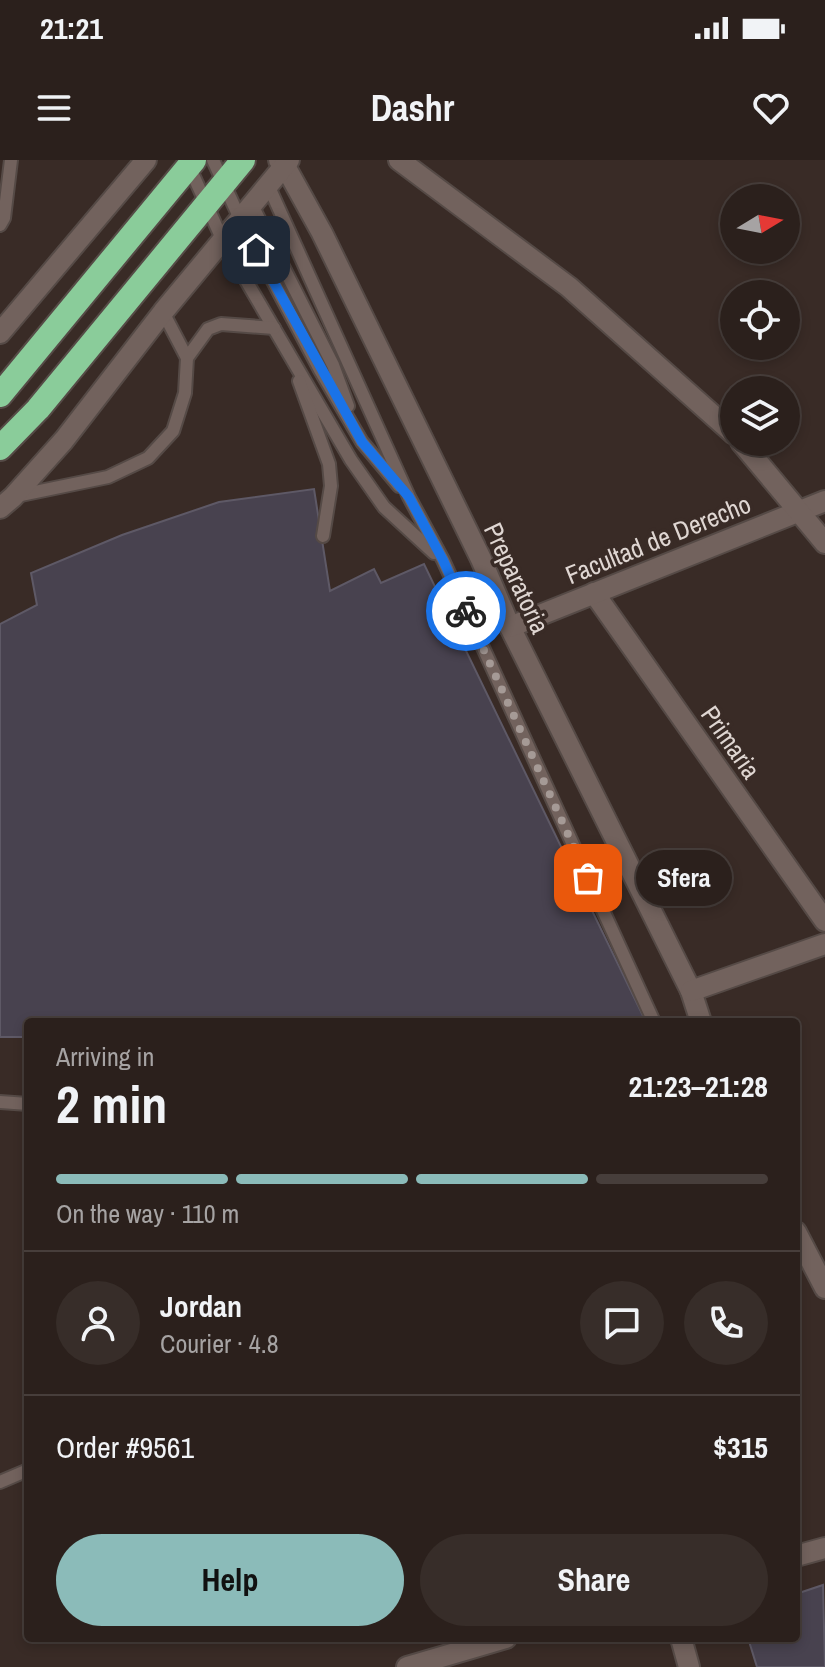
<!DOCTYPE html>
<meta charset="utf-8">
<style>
:root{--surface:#2b201c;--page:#372d29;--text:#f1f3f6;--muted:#a6a3a3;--line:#473e3b;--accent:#8bbbb9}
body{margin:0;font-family:"Archivo Narrow",sans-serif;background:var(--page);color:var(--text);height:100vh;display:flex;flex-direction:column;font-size:30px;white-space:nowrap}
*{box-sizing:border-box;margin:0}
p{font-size:26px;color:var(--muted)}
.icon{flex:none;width:44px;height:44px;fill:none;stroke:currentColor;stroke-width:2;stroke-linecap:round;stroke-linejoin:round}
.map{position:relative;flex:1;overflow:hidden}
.sheet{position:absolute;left:24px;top:858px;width:776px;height:624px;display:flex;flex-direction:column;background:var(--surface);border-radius:8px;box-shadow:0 4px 12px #0003,0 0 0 2px var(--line)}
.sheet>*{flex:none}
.needle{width:52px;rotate:80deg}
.buttons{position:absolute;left:720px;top:24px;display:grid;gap:16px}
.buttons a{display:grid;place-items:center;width:80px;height:80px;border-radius:50%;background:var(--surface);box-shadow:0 4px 12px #0003,0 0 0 2px var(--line);font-size:40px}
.pin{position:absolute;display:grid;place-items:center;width:68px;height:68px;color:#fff;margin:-34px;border-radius:16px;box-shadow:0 4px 12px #0006}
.courier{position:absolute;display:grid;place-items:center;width:80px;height:80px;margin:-40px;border:6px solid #1a73e8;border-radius:50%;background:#fff;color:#222;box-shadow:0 2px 10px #0007}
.bubble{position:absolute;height:56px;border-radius:28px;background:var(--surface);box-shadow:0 4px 12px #0003,0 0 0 2px var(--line);font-size:26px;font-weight:800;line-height:56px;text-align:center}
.head em{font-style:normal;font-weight:800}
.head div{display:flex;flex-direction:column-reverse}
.head{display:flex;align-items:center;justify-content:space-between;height:136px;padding:0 32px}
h1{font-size:52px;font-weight:800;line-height:60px}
.bar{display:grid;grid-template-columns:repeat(4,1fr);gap:12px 8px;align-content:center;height:96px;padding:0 32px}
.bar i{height:10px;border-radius:6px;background:var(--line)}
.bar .current{background:var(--accent)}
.bar p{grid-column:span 4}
.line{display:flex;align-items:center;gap:20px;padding:0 32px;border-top:2px solid var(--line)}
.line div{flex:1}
.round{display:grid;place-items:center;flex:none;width:84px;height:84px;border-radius:42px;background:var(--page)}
.primary-button{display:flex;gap:16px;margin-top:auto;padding:16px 32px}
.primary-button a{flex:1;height:92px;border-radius:48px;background:var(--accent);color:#111;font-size:32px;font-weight:800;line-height:92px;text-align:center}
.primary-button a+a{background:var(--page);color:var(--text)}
.status{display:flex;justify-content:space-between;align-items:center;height:56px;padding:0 40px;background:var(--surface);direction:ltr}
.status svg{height:22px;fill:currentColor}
header{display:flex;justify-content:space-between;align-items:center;height:104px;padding:0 32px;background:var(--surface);font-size:36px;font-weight:800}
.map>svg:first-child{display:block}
</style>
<div class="status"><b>21:21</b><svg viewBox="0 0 49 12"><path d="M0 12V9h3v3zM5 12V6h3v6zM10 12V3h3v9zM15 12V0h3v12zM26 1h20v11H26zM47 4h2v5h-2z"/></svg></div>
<header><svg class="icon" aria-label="menu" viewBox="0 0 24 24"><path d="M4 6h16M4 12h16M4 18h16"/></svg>Dashr<svg class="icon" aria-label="heart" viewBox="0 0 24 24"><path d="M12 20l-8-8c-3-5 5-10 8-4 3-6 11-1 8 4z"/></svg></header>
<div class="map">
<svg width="825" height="1507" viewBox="0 0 825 1507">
<rect width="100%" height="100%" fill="#392b26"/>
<!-- building -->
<g fill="#48424f" stroke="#5e5966" stroke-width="2">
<path d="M314 329 330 431 374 409 381 423 424 404 646 862H28V877H0V464L37 445 31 413 122 375 219 342Z"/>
<path d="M823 1425 825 1507H757L748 1478H796V1434Z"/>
</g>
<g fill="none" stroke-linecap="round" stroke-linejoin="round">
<!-- lane casing -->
<g stroke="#554a46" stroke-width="16">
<g id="lane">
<path d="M213 0 241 61 320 210 362 282 399 326"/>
<path d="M189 6 223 81 351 300 384 347 434 393"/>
<path d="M269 27 409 337 443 400 654 862"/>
<path d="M253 47 333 205 348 246"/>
<path d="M0 65 4 58 11 0"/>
<path d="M187 198 208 169 221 164 274 168"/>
<path d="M299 221 329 304 331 326 323 376"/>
<path d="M16 336 108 317 148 298 173 271 185 233 187 198 163 152"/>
<path d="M0 942 28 944"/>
<path d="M0 1322 28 1310"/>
</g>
</g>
<!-- street casing -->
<g stroke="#554a46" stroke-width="24">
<g id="street">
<path d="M279 0 285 6 322 73 481 399 510 467 691 831 701 862"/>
<path d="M594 433 825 761"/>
<path d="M510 467 825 341"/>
<path d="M691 831 825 784"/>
<path d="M796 1072 825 1128"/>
<path d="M796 1396 825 1388"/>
<path d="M681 1478 689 1507"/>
<path d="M407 1507 506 1478"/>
</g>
</g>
<!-- secondary casing -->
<g stroke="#554a46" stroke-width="24">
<g id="secondary">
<path d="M399 0 569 127 734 274"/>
<path d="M0 173 146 0"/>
<path d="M741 282 825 383"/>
<path d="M0 348 13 337 64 280 163 152 289 0"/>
</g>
</g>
<!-- highway casing -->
<g stroke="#554a46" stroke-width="28">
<g id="highway">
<path d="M0 235 194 0"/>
<path d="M0 288 38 249 243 0"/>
</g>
</g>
<!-- lane -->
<use href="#lane" stroke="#72625d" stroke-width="12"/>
<!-- street -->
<use href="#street" stroke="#72625d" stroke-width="20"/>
<!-- secondary -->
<use href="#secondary" stroke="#72625d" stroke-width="20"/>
<!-- highway -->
<use href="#highway" stroke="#8acc9a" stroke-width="24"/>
</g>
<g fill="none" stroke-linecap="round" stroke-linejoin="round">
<!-- done -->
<path stroke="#a59a96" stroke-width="8" stroke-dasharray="0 14.4" d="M466 451 588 718"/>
<!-- route -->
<path stroke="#1a73e8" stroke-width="10" d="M256 90 362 282 409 337 443 400 466 451"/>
</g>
<g text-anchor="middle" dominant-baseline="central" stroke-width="7" stroke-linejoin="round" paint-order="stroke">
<!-- street labels -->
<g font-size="26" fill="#dfd6d2" stroke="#392b26">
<text transform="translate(658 379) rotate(-22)">Facultad de Derecho</text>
<text transform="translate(517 418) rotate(65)">Preparatoria</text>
<text transform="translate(731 582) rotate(55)">Primaria</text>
</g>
</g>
</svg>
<div class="buttons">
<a><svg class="needle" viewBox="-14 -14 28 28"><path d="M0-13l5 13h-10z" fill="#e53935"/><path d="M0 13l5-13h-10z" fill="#a6a3a3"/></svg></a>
<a><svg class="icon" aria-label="locate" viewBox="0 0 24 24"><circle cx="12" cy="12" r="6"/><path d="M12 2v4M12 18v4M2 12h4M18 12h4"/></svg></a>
<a><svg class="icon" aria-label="layers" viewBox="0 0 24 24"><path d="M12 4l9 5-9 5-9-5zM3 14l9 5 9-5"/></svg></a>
</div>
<div class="pin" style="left:588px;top:718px;background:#ea580c"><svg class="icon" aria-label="bag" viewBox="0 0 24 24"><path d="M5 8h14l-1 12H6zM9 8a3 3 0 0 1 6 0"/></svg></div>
<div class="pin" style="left:256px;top:90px;background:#1f2937"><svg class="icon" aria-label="home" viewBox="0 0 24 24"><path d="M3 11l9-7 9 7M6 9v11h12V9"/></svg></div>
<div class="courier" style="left:466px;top:451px"><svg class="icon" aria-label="bike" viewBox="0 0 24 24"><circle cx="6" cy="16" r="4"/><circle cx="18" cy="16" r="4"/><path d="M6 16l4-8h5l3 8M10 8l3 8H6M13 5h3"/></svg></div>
<div class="bubble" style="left:636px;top:690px;width:96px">Sfera</div>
<section class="sheet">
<div class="head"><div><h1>2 min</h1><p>Arriving in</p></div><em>21:23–21:28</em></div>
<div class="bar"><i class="current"></i><i class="current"></i><i class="current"></i><i></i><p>On the way · 110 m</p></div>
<div class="line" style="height:144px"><a class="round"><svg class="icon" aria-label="person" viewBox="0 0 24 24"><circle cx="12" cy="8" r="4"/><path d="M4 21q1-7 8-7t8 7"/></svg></a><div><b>Jordan</b><p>Courier · 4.8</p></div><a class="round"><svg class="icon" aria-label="chat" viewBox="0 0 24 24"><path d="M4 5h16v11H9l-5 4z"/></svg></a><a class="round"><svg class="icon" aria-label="phone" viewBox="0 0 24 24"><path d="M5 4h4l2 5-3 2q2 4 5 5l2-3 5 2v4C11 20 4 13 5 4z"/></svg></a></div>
<div class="line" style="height:104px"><div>Order #9561</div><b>$315</b></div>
<div class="primary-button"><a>Help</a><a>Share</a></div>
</section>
</div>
